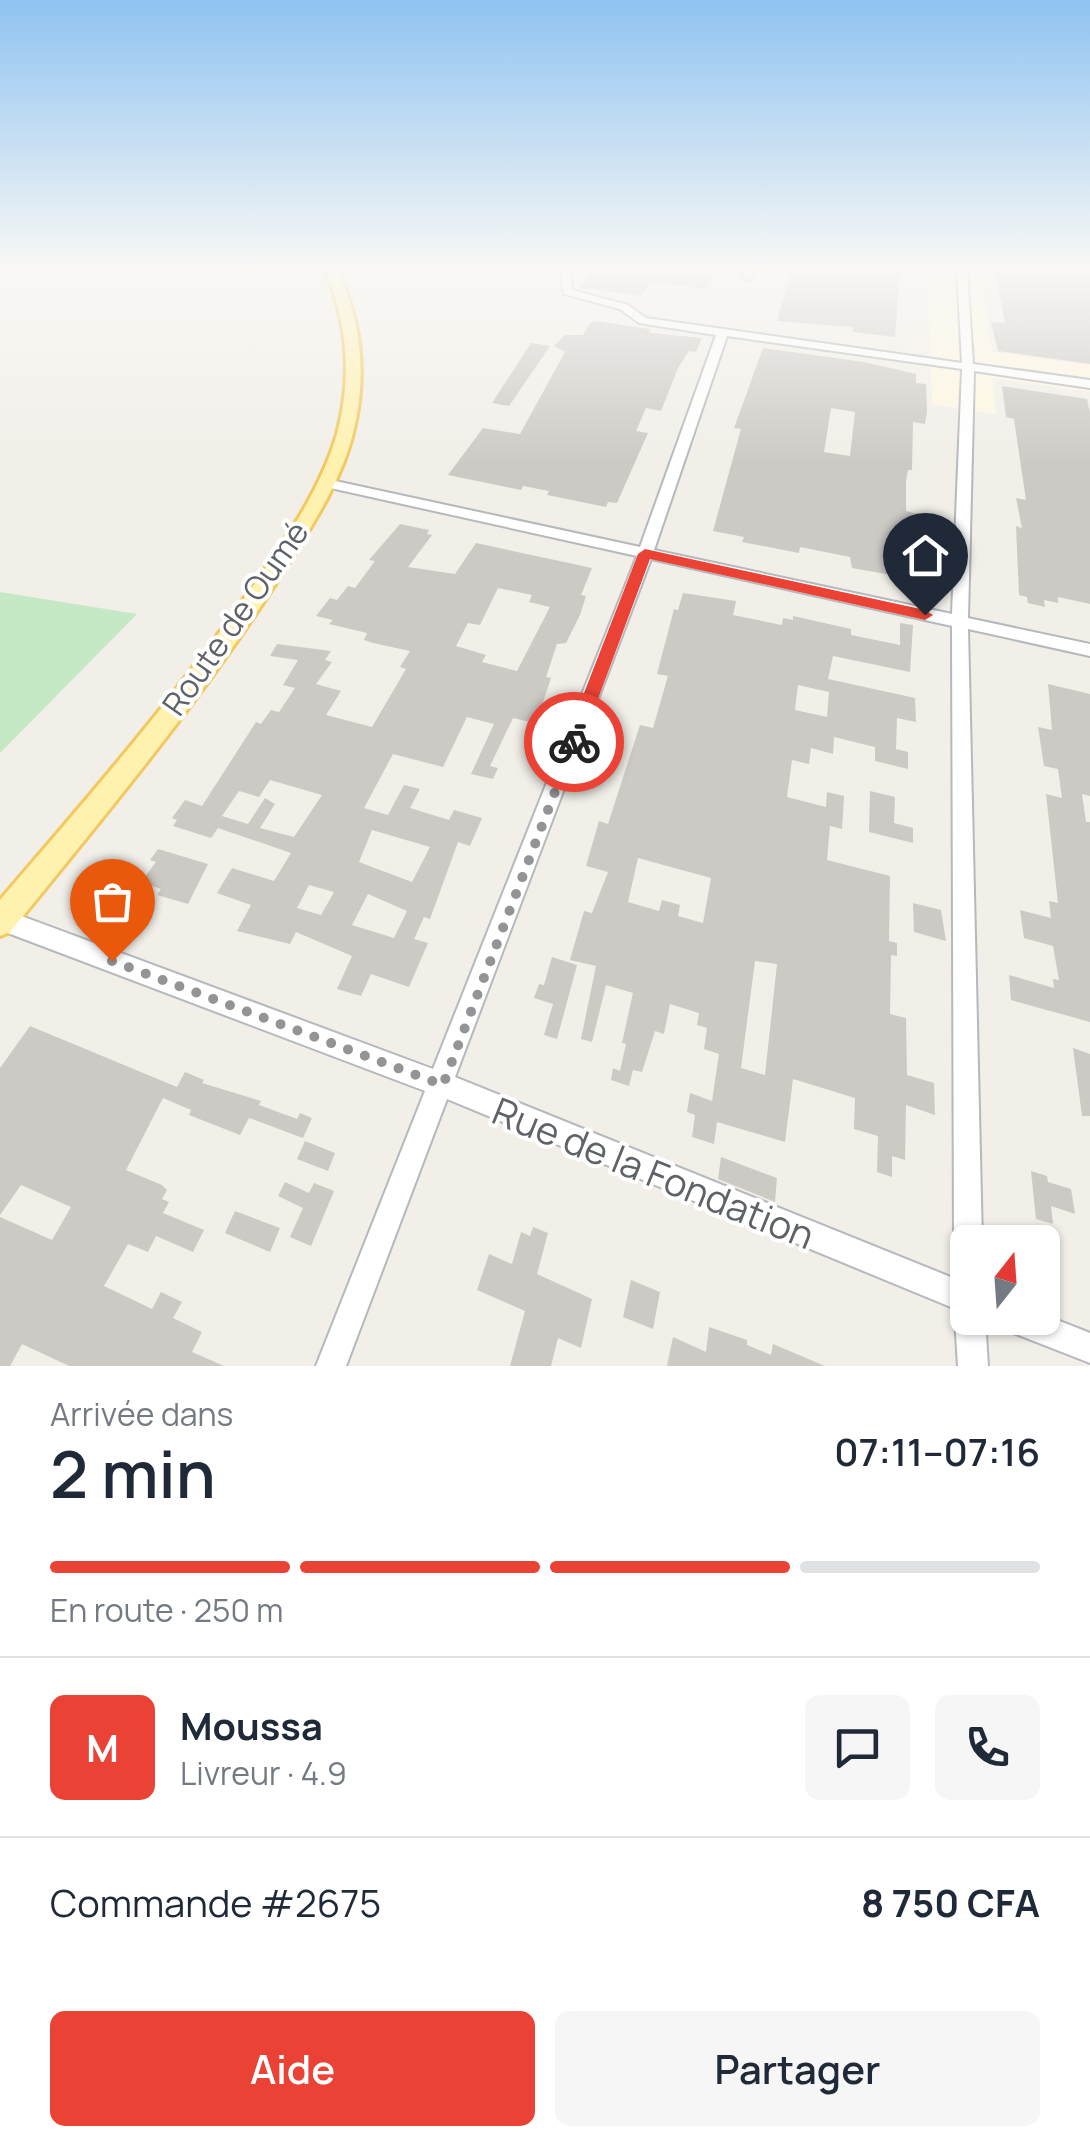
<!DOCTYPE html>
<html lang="fr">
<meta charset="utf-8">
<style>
:root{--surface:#fff;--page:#f6f6f7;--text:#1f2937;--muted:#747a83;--line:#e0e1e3;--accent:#ea4335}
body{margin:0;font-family:Manrope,sans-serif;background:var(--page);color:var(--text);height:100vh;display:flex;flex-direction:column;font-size:38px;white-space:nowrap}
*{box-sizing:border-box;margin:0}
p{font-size:32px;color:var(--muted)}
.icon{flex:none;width:55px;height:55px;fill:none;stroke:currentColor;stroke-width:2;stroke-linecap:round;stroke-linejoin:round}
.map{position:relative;height:1366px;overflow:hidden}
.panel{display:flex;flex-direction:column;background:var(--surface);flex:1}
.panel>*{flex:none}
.needle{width:65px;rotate:17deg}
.controls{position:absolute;left:950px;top:1225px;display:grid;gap:20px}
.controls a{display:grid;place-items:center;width:110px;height:110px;border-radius:15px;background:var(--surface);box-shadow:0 2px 8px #0004;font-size:50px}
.pin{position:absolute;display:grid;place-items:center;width:85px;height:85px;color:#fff;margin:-102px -42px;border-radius:50% 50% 50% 0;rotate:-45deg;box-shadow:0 0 10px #0007}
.pin .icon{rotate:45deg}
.courier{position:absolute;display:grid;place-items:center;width:100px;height:100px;margin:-50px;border:8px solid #ea4335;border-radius:50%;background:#fff;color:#222;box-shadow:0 2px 12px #0007}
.overview em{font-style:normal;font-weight:600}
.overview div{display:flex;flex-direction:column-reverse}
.overview{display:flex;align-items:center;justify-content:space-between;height:170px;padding:0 50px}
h1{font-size:65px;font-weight:600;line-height:75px}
.bar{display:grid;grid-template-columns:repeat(4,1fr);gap:15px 10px;align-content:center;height:120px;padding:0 50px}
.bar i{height:12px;border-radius:8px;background:var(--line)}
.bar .current{background:var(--accent)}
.bar p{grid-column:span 4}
.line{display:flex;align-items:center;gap:25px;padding:0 50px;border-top:2px solid var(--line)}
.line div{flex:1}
.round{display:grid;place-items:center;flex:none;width:105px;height:105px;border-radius:15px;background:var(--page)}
.primary-button{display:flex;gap:20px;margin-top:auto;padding:20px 50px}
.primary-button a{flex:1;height:115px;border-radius:15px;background:var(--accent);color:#fff;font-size:40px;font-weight:600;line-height:115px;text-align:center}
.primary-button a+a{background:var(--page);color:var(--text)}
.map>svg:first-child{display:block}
</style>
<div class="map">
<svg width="1090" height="1366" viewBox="0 0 1090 1366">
<rect width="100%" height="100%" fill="#f1efe8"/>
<!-- commercial -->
<path fill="#fef7e0" d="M927 270H980L992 352 1090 365V392L992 378 996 414 932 404Z"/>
<!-- green -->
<path fill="#c5e8c5" d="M0 592 137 614 0 753Z"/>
<!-- building -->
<g fill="#cccac5" fill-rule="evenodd">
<path d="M591 270H716L707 289 651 282 642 296 579 288Z"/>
<path d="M791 270 861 276V270H900L895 337 853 332V327L777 321Z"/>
<path d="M995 270H1090V364L998 351 991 322 1005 323Z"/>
<path d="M596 321 649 329 651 333 702 338 696 352 689 351 678 368 661 411 646 408 636 431 648 433 617 503 608 502 606 507 547 495 549 491 523 486 521 490 448 475 483 428 520 434 565 352 554 346 565 335H583L590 323Z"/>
<path d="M531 343 550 346 509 406 492 403Z"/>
<path d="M763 348 864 362 916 374V383L926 384 927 412 925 424 913 422 912 470H908L906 481V511L918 514 914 579 852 568 850 557 800 547 799 553 742 542 744 537 713 531 741 429 734 428ZM831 408 855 412 850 456 824 452Z"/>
<path d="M1002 386 1087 399 1090 413V604L1058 597V603L1044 600 1045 607 1028 603 1027 597 1019 595 1016 526 1022 528 1016 498 1026 500 1014 419 1006 417Z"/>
<path d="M400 524 429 530 427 534 432 535 408 567 455 574 476 543 592 568 581 595 586 596 580 615 566 643 557 644 546 677 551 678 541 708 552 711 546 726 513 718 490 766 498 768 493 779 471 774 494 724 467 717 443 767 393 754 364 808 388 815 404 785 420 789 410 808 449 820 454 810 482 818 470 846 458 842 430 919 424 917 414 939 428 943 409 987 371 974 361 996 337 989 352 956 296 932 290 944 237 931 251 905 217 893 232 868 274 881 291 853 218 828 211 838 173 826 177 820 172 818 185 800 202 806 256 722 261 724 271 710 279 712 295 688 283 685 298 660 270 656 277 644 331 651 325 660 332 662 316 684 341 691 326 715 372 727 406 669 400 667 410 651 373 643 364 640 367 633 329 624 333 620 316 616 330 598 337 600 348 586 355 588 375 561 369 560ZM498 588 532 595 529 602 550 607 517 671 482 662 486 655 456 646 468 623 480 625ZM270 780 322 795 294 837 260 828 275 804 265 798 248 824 222 816 239 791 259 797ZM372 830 430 847 412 882 359 862ZM309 885 334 892 321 915 297 908ZM368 894 407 911 394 938 352 925Z"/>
<path d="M683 593 736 601 733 615 782 625 783 618 793 620V616L851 629V635L900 645V623L913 625 910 672 833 656 828 679 915 698 916 722 897 718 896 749 908 752V769L875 761V747L834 737 833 754 811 748 809 764 792 760 787 797 826 807 827 792 844 796 842 829 830 826 827 860 890 876 889 941 897 943V956L891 955 890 1014 906 1018 907 1075 934 1083 935 1115 906 1105 905 1160 892 1156V1177L877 1172 878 1136 854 1129 855 1098 793 1079 785 1142 717 1122 714 1144 692 1137 695 1115 687 1112 690 1093 712 1101 719 1054 704 1049 707 1028 697 1025 699 1013 670 1004 664 1034 655 1031 642 1072 633 1070 629 1086 611 1080 613 1068 620 1071 626 1044 622 1043 633 993 606 985 592 1042 581 1039 596 966 570 960 584 911 592 913 608 872 586 866 599 821 608 824 640 725 653 728 668 676 657 674 674 609 678 610ZM798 685 829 692 827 717 795 710ZM638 858 711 878 703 923 678 916 680 905 662 900 659 911 628 902ZM755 961 777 964 765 1075 741 1068Z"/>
<path d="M1048 684 1090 694V796L1082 794 1086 822H1090V1022L1011 1000 1009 975 1054 988 1053 979 1059 980 1053 946 1024 938 1020 910 1051 918 1049 901 1058 903 1046 794 1062 798 1058 769 1044 766 1038 727 1052 730Z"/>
<path d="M870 791 895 797 894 823 913 828V843L869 832Z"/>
<path d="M158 849 208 864 188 904 157 895 161 889 141 882 156 862 150 860Z"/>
<path d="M913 903 941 910 946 941 914 932Z"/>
<path d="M552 957 577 965 557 1039 544 1035 553 1004 534 998 539 984 544 985Z"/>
<path d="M30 1026 177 1087 185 1072 204 1080 202 1083 261 1101 259 1105 297 1119 300 1113 312 1118 303 1138 249 1118 240 1135 189 1115 191 1110 163 1098 126 1170 162 1185 167 1190 162 1199 169 1202 163 1213 204 1230 193 1252 156 1236 148 1252 128 1244 104 1286 152 1309 161 1292 182 1302 173 1318 202 1332 192 1352 224 1366H69L22 1344 10 1366H0V1217L52 1240 71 1207 21 1185 0 1215V1068Z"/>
<path d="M1073 1048 1090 1054V1116H1082Z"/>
<path d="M305 1141 335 1153 328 1171 297 1159Z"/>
<path d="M721 1157 777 1178 775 1202 718 1179Z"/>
<path d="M1031 1171 1047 1176 1048 1182 1071 1189 1075 1214 1051 1206 1053 1224 1036 1219Z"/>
<path d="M285 1182 309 1193 314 1183 334 1191 311 1246 290 1237 303 1208 278 1196Z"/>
<path d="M235 1211 280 1228 270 1252 225 1233Z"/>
<path d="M533 1227 548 1233 537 1274 592 1299 581 1348 558 1338 551 1366H510L525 1311 477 1290 489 1254 512 1264 521 1232 530 1236Z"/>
<path d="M631 1280 660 1292 653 1329 623 1317Z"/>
<path d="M709 1327 747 1340V1345L771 1355 773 1344 825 1366H667L673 1337 706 1352Z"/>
</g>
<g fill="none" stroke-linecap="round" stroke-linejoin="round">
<!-- minor casing -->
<g stroke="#b5b8bc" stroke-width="4">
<g id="minor">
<path d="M560 270H570L572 290 628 305 646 318 962 363 957 270H967L973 364 1090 380V388L974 371 968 618 1090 644V656L968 629 982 1242H968V1256L958 1252 954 1242 952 626 651 559 455 1077 968 1284V1318H985L988 1366H958L955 1318 958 1310 447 1099 346 1366H316L425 1091 0 930V908L433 1069 637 556 326 487 319 483 326 479 640 547 716 335 639 323 620 309 564 294ZM727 336 962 369 952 614 654 550Z"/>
<path d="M745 270H755L750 280 742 278Z"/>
<path d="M1042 1314 1090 1333V1363L1003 1329 999 1318H1042Z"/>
</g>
</g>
<!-- major casing -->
<g stroke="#f2c960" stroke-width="6">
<path id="major" d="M325 270H337C362 322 367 378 353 433 340 485 309 530 281 575 201 701 104 816 10 932L0 936V900C86 800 172 701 248 593 283 544 320 492 337 434 352 378 348 323 325 270Z"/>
</g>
<!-- minor -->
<use href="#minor" fill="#fff" fill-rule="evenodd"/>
<!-- major -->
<use href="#major" fill="#fff2af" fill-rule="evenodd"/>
</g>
<!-- sky -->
<linearGradient id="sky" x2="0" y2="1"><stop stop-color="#8fc3f1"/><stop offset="0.58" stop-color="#f9f8f5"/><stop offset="1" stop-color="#f9f8f5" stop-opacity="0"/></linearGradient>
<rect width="1090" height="462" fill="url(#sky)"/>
<!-- route -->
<path fill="#ea4335" d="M645 549 925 610 933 615 925 620 650 559 582 742 574 749 567 747 565 742 638 554Z"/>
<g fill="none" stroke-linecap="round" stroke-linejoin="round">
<!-- done -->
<path stroke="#929495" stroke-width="10" stroke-dasharray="0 18" d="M112 961 443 1085 574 742"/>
</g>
<g text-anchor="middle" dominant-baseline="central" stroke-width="8" stroke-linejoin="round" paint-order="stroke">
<!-- street labels -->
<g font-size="32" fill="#5f6368" stroke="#fff">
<text transform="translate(235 618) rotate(-55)">Route de Oumé</text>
</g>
<!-- near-street labels -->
<g font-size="38" fill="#5f6368" stroke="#fff">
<text transform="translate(654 1172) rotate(22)">Rue de la Fondation</text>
</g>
</g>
</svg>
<div class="controls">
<a><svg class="needle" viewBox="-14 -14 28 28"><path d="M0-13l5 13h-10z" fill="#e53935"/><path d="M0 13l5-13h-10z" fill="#747a83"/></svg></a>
</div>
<div class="pin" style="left:112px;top:961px;background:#ea580c"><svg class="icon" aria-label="bag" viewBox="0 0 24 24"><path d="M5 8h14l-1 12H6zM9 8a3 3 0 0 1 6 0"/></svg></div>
<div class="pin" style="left:925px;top:615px;background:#1f2937"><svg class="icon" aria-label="home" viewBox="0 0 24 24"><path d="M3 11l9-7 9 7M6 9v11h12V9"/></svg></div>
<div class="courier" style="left:574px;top:742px"><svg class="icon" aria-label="bike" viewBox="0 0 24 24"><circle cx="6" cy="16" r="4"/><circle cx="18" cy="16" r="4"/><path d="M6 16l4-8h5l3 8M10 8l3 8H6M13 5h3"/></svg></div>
</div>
<section class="panel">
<div class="overview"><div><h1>2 min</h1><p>Arrivée dans</p></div><em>07:11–07:16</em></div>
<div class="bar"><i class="current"></i><i class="current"></i><i class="current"></i><i></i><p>En route · 250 m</p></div>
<div class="line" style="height:180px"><b class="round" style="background:var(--accent);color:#fff">M</b><div><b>Moussa</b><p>Livreur · 4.9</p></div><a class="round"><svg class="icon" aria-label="chat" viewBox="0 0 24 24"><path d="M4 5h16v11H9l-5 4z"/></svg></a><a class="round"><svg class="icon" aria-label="phone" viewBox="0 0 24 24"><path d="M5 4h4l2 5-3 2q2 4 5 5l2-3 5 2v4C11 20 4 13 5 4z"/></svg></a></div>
<div class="line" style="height:130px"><div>Commande #2675</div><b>8 750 CFA</b></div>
<div class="primary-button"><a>Aide</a><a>Partager</a></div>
</section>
